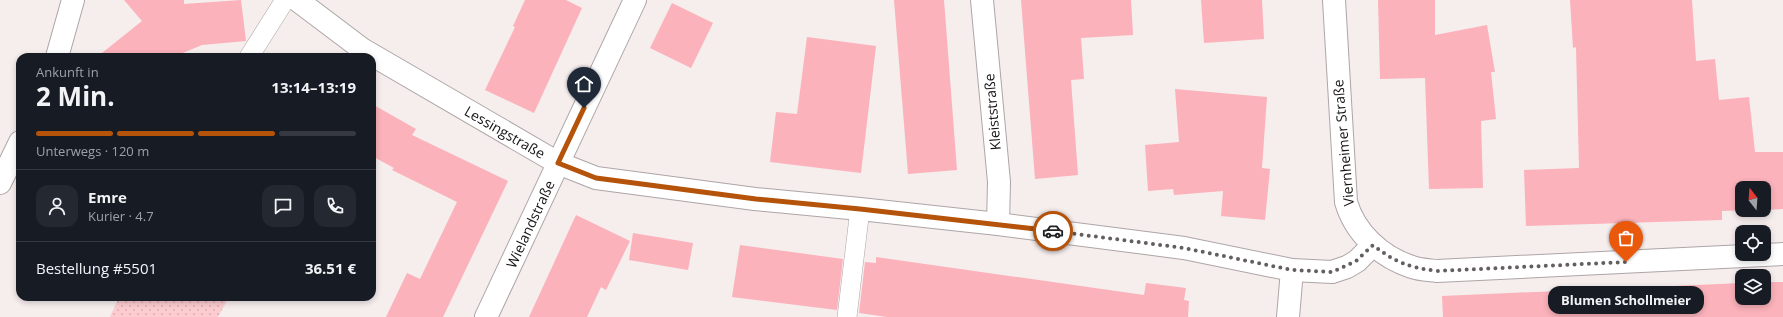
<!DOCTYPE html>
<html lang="de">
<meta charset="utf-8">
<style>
:root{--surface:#171b24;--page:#242831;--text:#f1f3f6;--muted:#9ea1a6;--line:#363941;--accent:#b45309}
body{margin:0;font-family:"Open Sans",sans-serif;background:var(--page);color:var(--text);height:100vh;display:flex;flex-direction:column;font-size:15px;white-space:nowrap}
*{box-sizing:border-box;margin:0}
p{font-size:13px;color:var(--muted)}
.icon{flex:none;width:22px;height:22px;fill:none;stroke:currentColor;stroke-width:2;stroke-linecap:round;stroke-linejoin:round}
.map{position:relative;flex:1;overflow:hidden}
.side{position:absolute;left:16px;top:53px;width:360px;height:248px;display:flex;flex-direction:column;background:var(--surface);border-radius:12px;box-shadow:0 2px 6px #0003}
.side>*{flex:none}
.needle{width:26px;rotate:343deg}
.tools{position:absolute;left:1735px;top:181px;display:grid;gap:8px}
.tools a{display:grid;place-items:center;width:36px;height:36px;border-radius:8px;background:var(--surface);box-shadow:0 2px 6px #0003;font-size:20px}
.pin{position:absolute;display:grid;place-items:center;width:34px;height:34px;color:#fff;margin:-41px -17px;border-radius:50% 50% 50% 0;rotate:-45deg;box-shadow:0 0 4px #0007}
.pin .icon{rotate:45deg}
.courier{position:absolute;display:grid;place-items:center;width:40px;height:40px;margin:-20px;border:3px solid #b45309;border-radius:50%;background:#fff;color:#222;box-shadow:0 1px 5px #0007}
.bubble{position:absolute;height:28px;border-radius:12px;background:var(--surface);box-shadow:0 2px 6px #0003;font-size:13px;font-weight:700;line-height:28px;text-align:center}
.headline em{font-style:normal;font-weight:700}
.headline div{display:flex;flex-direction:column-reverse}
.headline{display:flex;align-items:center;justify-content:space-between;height:68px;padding:0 20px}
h1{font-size:26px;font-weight:700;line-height:30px}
.bar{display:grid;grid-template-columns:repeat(4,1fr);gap:6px 4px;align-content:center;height:48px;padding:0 20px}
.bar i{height:5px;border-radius:3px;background:var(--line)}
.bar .selected{background:var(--accent)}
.bar p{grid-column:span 4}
.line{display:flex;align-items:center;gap:10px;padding:0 20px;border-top:1px solid var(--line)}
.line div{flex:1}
.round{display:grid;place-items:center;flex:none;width:42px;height:42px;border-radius:12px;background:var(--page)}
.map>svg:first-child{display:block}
</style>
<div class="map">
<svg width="1783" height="317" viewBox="0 0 1783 317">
<defs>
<pattern id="park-dots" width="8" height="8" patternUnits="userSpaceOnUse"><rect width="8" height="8" fill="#fdccd0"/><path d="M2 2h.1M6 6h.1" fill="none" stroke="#d8aeb2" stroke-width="1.8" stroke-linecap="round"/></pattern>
</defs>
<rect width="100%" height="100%" fill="#f6eded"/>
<!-- park -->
<path fill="url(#park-dots)" d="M119 297H229L218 317H110Z"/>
<!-- building -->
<g fill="#fbb2ba">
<path d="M124 0H184V4L241 0 246 41 202 45 173 57H97L142 21Z"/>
<path d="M525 0H566L582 8 534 113 485 90 515 27 513 26Z"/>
<path d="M894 0H944L957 170 908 174Z"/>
<path d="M1021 0H1131L1133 35 1081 38 1084 79 1071 80 1078 175 1035 179Z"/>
<path d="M1201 0H1262L1264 39 1204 43Z"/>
<path d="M1378 0H1435V35L1487 25 1495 72H1491L1496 119 1481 121 1483 188 1429 189 1425 78 1380 79Z"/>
<path d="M1570 0H1692L1696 61 1715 59 1719 100 1749 97 1755 152H1783V209L1764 210V188H1742V210H1751L1722 211V220L1526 226 1524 170 1579 168 1576 47 1573 48Z"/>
<path d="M672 3 713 23 691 68 650 48Z"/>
<path d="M807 37 876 46 861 173 770 162 776 112 797 114Z"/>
<path d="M1175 89 1267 97 1262 168 1270 169 1265 220 1221 216 1223 191 1174 195 1173 189 1148 191 1145 145 1179 142Z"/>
<path d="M372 104 416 129 412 135 508 181 443 317H386L407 273 420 279 457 202 392 170 394 168 372 156Z"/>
<path d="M576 215 630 241 606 290 601 287 587 317H529Z"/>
<path d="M633 233 693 243 688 270 629 260Z"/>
<path d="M740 245 843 259 837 310 732 297Z"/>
<path d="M876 257 1144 295 1146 283 1186 288 1184 300 1189 301 1188 317H887L859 313 865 262 876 263Z"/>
<path d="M1764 282H1783V317H1443L1442 296 1742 283V298H1764Z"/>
</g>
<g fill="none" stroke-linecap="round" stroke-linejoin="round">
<!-- service casing -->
<g stroke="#aea5a6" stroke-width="20">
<g id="service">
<path d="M249 57 285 0"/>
<path d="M847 317 860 209"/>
</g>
</g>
<!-- minor casing -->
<g stroke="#aea5a6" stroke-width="24">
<g id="minor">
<path d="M297 0 362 49 558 163 596 178 755 199 860 209 998 224 1184 248 1292 270 1332 272 1347 267 1357 261 1373 245"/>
<path d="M982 0 999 182 998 224"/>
<path d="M57 57 73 0"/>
<path d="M0 183 20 142"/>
<path d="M486 317 635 0"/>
<path d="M1288 317 1292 270"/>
</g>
</g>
<!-- secondary casing -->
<g stroke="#aea5a6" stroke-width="24">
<path id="secondary" d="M1334 0 1346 202C1355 233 1381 257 1412 267 1420 270 1429 270 1437 271L1783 254"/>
</g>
<!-- service -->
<use href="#service" stroke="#fff" stroke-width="19"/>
<!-- minor -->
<use href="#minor" stroke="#fff" stroke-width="22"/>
<!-- secondary -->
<use href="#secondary" stroke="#fff" stroke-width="22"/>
</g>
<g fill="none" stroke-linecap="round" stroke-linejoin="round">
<!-- done -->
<path stroke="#645f5f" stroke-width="4" stroke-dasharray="0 7.2" d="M1053 231 1184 248 1292 270 1332 272 1356 261 1373 245C1396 263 1408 267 1437 271L1626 262"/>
<!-- route -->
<path stroke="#b45309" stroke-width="5" d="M584 108 558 163 596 178 756 199 860 209 1053 231"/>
</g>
<g text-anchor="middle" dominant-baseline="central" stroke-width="3.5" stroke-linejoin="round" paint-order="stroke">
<!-- street labels -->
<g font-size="14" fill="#151212" stroke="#fff">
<text transform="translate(992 112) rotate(-95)">Kleiststraße</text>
<text transform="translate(505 132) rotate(30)">Lessingstraße</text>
<text transform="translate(1343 143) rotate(-95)">Viernheimer Straße</text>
<text transform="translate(530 224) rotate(-65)">Wielandstraße</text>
</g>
</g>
</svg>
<div class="tools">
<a><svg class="needle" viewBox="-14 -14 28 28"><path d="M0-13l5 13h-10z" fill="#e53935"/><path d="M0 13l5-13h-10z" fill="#9ea1a6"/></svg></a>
<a><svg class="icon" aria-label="locate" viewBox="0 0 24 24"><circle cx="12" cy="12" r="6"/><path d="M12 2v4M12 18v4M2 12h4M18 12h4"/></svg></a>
<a><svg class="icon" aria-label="layers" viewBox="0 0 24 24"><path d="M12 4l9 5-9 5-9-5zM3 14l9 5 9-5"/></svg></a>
</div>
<div class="pin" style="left:1626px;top:262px;background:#ea580c"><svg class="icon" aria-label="bag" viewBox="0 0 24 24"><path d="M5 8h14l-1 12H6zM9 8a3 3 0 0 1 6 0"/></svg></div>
<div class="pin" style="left:584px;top:108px;background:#1f2937"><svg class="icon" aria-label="home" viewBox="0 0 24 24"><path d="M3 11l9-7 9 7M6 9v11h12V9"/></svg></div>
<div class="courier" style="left:1053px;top:231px"><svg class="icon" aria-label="car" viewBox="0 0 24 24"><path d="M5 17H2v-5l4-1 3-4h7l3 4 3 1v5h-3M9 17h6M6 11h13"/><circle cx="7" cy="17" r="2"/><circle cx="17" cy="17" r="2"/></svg></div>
<div class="bubble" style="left:1548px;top:286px;width:156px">Blumen Schollmeier</div>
<section class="side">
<div class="headline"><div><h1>2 Min.</h1><p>Ankunft in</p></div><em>13:14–13:19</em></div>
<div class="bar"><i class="selected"></i><i class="selected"></i><i class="selected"></i><i></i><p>Unterwegs · 120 m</p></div>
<div class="line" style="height:72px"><a class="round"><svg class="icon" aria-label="person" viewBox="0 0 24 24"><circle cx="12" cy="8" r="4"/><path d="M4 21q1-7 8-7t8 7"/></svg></a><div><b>Emre</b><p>Kurier · 4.7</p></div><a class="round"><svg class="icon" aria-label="chat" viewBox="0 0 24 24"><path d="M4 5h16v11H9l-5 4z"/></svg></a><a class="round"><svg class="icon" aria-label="phone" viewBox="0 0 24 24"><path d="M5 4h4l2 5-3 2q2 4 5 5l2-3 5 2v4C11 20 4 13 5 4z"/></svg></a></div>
<div class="line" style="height:52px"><div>Bestellung #5501</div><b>36.51 €</b></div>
</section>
</div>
